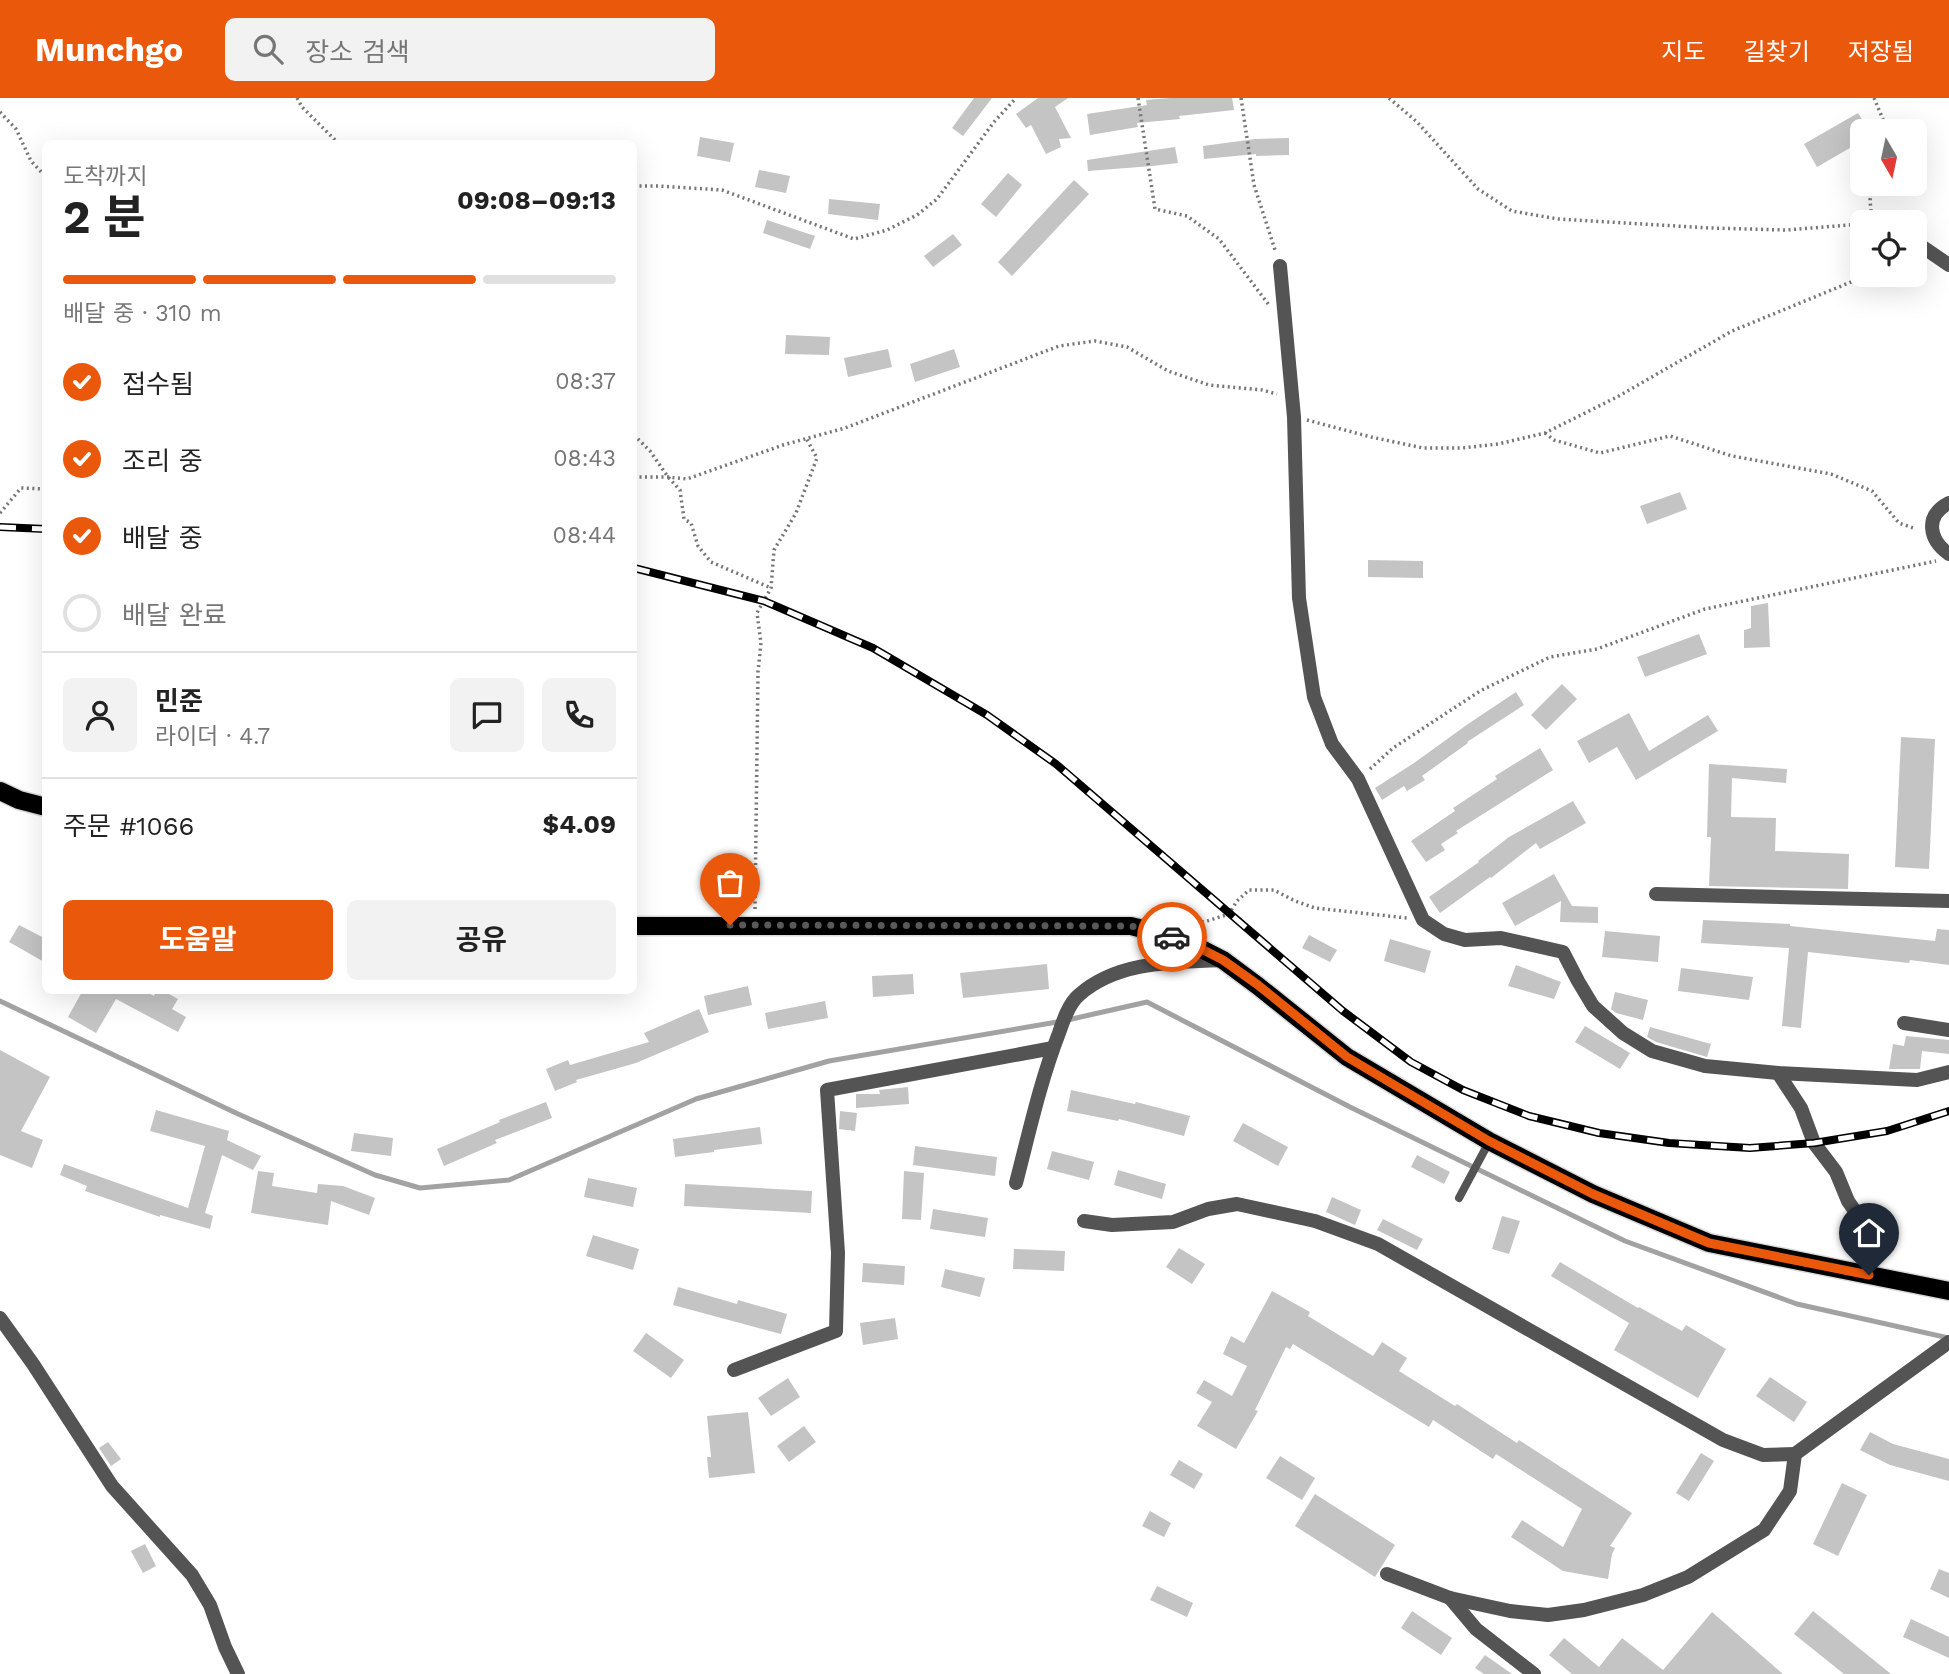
<!DOCTYPE html>
<html lang="ko">
<meta charset="utf-8">
<style>
:root{--surface:#fff;--page:#f2f2f2;--text:#222;--muted:#767676;--line:#e0e0e0;--accent:#ea580c}
body{margin:0;font-family:"Work Sans","Noto Sans KR",sans-serif;background:var(--page);color:var(--text);height:100vh;display:flex;flex-direction:column;font-size:26px;white-space:nowrap}
*{box-sizing:border-box;margin:0}
p{font-size:23px;color:var(--muted)}
.icon{flex:none;width:38px;height:38px;fill:none;stroke:currentColor;stroke-width:2;stroke-linecap:round;stroke-linejoin:round}
.map{position:relative;flex:1;overflow:hidden}
.sheet{position:absolute;left:42px;top:42px;width:595px;height:854px;display:flex;flex-direction:column;background:var(--surface);border-radius:10px;box-shadow:0 7px 28px #0002}
.sheet>*{flex:none}
.needle{width:46px;rotate:171deg}
.controls{position:absolute;left:1850px;top:21px;display:grid;gap:14px}
.controls a{display:grid;place-items:center;width:77px;height:77px;border-radius:10px;background:var(--surface);box-shadow:0 7px 28px #0002;font-size:35px}
.pin{position:absolute;display:grid;place-items:center;width:60px;height:60px;color:#fff;margin:-72px -30px;border-radius:50% 50% 50% 0;rotate:-45deg;box-shadow:0 0 7px #0007}
.pin .icon{rotate:45deg}
.courier{position:absolute;display:grid;place-items:center;width:70px;height:70px;margin:-35px;border:5px solid #ea580c;border-radius:50%;background:#fff;color:#222;box-shadow:0 2px 9px #0007}
.headline em{font-style:normal;font-weight:700}
.headline div{display:flex;flex-direction:column-reverse}
.headline{display:flex;align-items:center;justify-content:space-between;height:119px;padding:0 21px}
h1{font-size:46px;font-weight:700;line-height:52px}
.bar{display:grid;grid-template-columns:repeat(4,1fr);gap:10px 7px;align-content:center;height:84px;padding:0 21px}
.bar i{height:9px;border-radius:5px;background:var(--line)}
.bar .current{background:var(--accent)}
.bar p{grid-column:span 4}
.line{display:flex;align-items:center;gap:18px;padding:0 21px;border-top:2px solid var(--line)}
.line div{flex:1}
.round{display:grid;place-items:center;flex:none;width:74px;height:74px;border-radius:10px;background:var(--page)}
ol{padding:0 21px;list-style:none}
li{display:flex;align-items:center;gap:21px;height:77px}
li p{margin-inline-start:auto}
li .icon{padding:7px;border-radius:50%;background:var(--accent);color:#fff;stroke-width:4}
li:last-child{color:var(--muted)}
li i{width:38px;height:38px;border:4px solid var(--line);border-radius:50%}
.primary-button{display:flex;gap:14px;margin-top:auto;padding:14px 21px}
.primary-button a{flex:1;height:80px;border-radius:10px;background:var(--accent);color:#fff;font-size:28px;font-weight:700;line-height:80px;text-align:center}
.primary-button a+a{background:var(--page);color:var(--text)}
header{display:flex;align-items:center;gap:42px;box-sizing:border-box;height:98px;padding:0 35px;background:var(--accent);color:#fff}
header strong{font-size:33px}
nav{display:flex;gap:38px;margin-inline-start:auto;font-size:24px}
.search{width:490px;height:63px;background:var(--page);display:flex;align-items:center;gap:18px;box-sizing:border-box;padding:0 24px;border-radius:10px;color:var(--muted);font-size:26px}
.map>svg:first-child{display:block}
</style>
<header>
<strong>Munchgo</strong>
<div class="search"><svg class="icon" aria-label="search" viewBox="0 0 24 24"><circle cx="10" cy="10" r="6"/><path d="M15 15l6 6"/></svg>장소 검색</div>
<nav><a>지도</a><a>길찾기</a><a>저장됨</a></nav>
</header>
<div class="map">
<svg width="1949" height="1576" viewBox="0 0 1949 1576">
<rect width="100%" height="100%" fill="#fff"/>
<g fill="none" stroke-linecap="round" stroke-linejoin="round">
<!-- stream -->
<path stroke="#a2a2a2" stroke-width="5" d="M0 903 236 1015 375 1077 420 1090 509 1082 696 1001 829 963 1063 923 1147 904 1350 1009 1625 1143 1797 1206 1949 1240"/>
</g>
<!-- building -->
<g fill="#c4c4c4">
<path d="M974 0H992L963 38 952 30Z"/>
<path d="M1038 0H1068L1055 9 1071 40 1059 41 1061 49 1046 56 1031 27 1026 30 1016 16Z"/>
<path d="M1170 0H1232L1234 12 1179 18 1180 21 1137 25 1138 29 1090 37 1087 16 1147 7 1146 2Z"/>
<path d="M1858 15 1869 33H1862V43L1817 69 1804 46Z"/>
<path d="M700 39 734 45 730 64 697 58Z"/>
<path d="M1289 40V57L1256 58V56L1204 61 1203 48 1255 41Z"/>
<path d="M1175 49 1178 65 1152 68 1088 73 1087 62Z"/>
<path d="M759 72 790 78 786 95 755 89Z"/>
<path d="M1008 75 1022 87 996 119 981 106Z"/>
<path d="M1074 82 1089 96 1012 178 998 164Z"/>
<path d="M829 101 880 106 878 122 828 116Z"/>
<path d="M767 122 815 138 810 151 763 135Z"/>
<path d="M953 136 962 147 933 169 924 158Z"/>
<path d="M786 237 830 239 829 257 785 256Z"/>
<path d="M888 251 892 269 848 279 844 260Z"/>
<path d="M954 251 960 269 915 284 910 266Z"/>
<path d="M1680 394 1687 411 1647 426 1640 408Z"/>
<path d="M1368 462 1423 463V480L1368 479Z"/>
<path d="M1768 505 1770 549 1744 550V532L1751 530V508Z"/>
<path d="M1699 536 1707 556 1645 579 1637 559Z"/>
<path d="M1562 586 1577 601 1546 632 1531 617Z"/>
<path d="M1516 594 1524 607 1467 644 1468 645 1422 678 1425 682 1407 693 1404 688 1382 702 1375 690 1414 665 1468 626Z"/>
<path d="M1629 615 1649 653 1708 617 1718 633 1636 682 1617 649 1589 665 1577 643Z"/>
<path d="M1901 639 1935 641 1929 771 1895 769Z"/>
<path d="M1540 650 1553 672 1456 733 1458 735 1441 746 1445 752 1426 764 1411 743 1455 713 1453 710 1497 681 1495 678Z"/>
<path d="M1709 666 1787 671 1786 685 1732 680 1731 719 1776 720 1775 753 1849 756 1848 791 1709 788 1711 739H1707Z"/>
<path d="M1573 703 1586 725 1540 751 1536 745 1491 780 1490 779 1440 815 1429 799 1479 764 1478 763 1509 739Z"/>
<path d="M1554 776 1572 808 1598 809V825L1560 824 1561 803 1515 828 1502 805Z"/>
<path d="M1703 822 1790 826V828L1935 843 1937 831 1949 832V867L1910 862 1909 865 1808 854 1801 930 1782 928 1789 850 1701 845Z"/>
<path d="M19 827 46 841V865L9 844Z"/>
<path d="M1605 833 1660 838 1658 864 1602 859Z"/>
<path d="M1309 837 1337 852 1330 864 1302 850Z"/>
<path d="M1390 841 1431 853 1425 875 1384 863Z"/>
<path d="M1047 866 1049 891 963 900 960 875Z"/>
<path d="M1516 867 1561 884 1554 901 1508 888Z"/>
<path d="M1681 870 1753 879 1749 902 1678 893Z"/>
<path d="M913 876 914 896 873 899 872 878Z"/>
<path d="M748 888 752 907 708 917 704 898Z"/>
<path d="M83 892H143L154 898 156 892H162L178 901 172 911 186 919 178 934 116 901 96 935 68 919Z"/>
<path d="M1615 894 1648 902 1643 922 1616 915 1611 911Z"/>
<path d="M825 903 828 920 768 931 765 915Z"/>
<path d="M699 911 709 934 636 965 576 982 577 984 555 993 546 971 568 962 570 967 649 944 644 935Z"/>
<path d="M1585 928 1630 955 1620 971 1575 944Z"/>
<path d="M1650 929 1711 946 1707 959 1656 944 1647 939Z"/>
<path d="M1906 938 1949 942V956L1922 953 1920 971H1889L1893 946 1904 948Z"/>
<path d="M0 952 50 979 21 1033 43 1042 32 1070 0 1057Z"/>
<path d="M908 989 909 1006 856 1010V996H880L879 992Z"/>
<path d="M1071 992 1135 1006 1136 1004 1190 1018 1184 1038 1119 1021 1118 1023 1067 1013Z"/>
<path d="M546 1004 552 1020 495 1042 497 1045 444 1068 437 1051 500 1024 499 1022Z"/>
<path d="M156 1012 229 1033 227 1042 261 1058 253 1072 222 1057 205 1115 213 1118 210 1131 160 1117V1119L85 1093 87 1088 60 1077 64 1066 188 1110 205 1048 150 1033Z"/>
<path d="M840 1013 857 1015 855 1033 839 1031Z"/>
<path d="M1243 1025 1288 1049 1278 1068 1233 1043Z"/>
<path d="M760 1029 762 1046 714 1052V1054L675 1059 673 1041Z"/>
<path d="M354 1035 393 1040 391 1058 351 1053Z"/>
<path d="M915 1048 997 1059 995 1078 913 1067Z"/>
<path d="M1052 1053 1094 1064 1089 1082 1047 1071Z"/>
<path d="M1417 1057 1450 1074 1444 1086 1411 1069Z"/>
<path d="M1118 1072 1166 1086 1162 1101 1114 1087Z"/>
<path d="M258 1073 274 1075 272 1088 317 1095 318 1086 343 1088 375 1100 369 1117 331 1103 328 1127 251 1115Z"/>
<path d="M904 1073 924 1075 921 1122 902 1121Z"/>
<path d="M588 1080 637 1090 633 1109 584 1099Z"/>
<path d="M685 1086 812 1093 811 1115 684 1108Z"/>
<path d="M1332 1099 1361 1112 1355 1127 1326 1114Z"/>
<path d="M933 1111 988 1120 985 1139 930 1131Z"/>
<path d="M1502 1118 1520 1123 1509 1156 1492 1151Z"/>
<path d="M1383 1121 1423 1141 1417 1152 1377 1132Z"/>
<path d="M593 1137 639 1151 633 1172 586 1158Z"/>
<path d="M1179 1150 1205 1166 1192 1186 1166 1169Z"/>
<path d="M1014 1151 1065 1153 1064 1173 1013 1171Z"/>
<path d="M1560 1164 1638 1210 1639 1209 1682 1233 1686 1227 1726 1251 1698 1300 1614 1252 1629 1225 1551 1178Z"/>
<path d="M863 1165 905 1168 904 1187 862 1184Z"/>
<path d="M945 1171 985 1180 980 1199 941 1189Z"/>
<path d="M678 1189 737 1206 738 1202 787 1216 781 1236 673 1207Z"/>
<path d="M1272 1193 1310 1214 1308 1218 1373 1258 1382 1244 1407 1260 1399 1273 1455 1308 1457 1306 1517 1345 1519 1342 1632 1415 1610 1448 1615 1450 1612 1456 1608 1481 1563 1473 1511 1439 1522 1422 1563 1449 1582 1411 1496 1356 1493 1361 1433 1322 1429 1329 1293 1246 1290 1251 1286 1249 1255 1312 1258 1313 1236 1351 1197 1328 1212 1304 1196 1295 1204 1282 1232 1298 1247 1268 1223 1256 1231 1238 1244 1245Z"/>
<path d="M895 1220 898 1241 863 1247 860 1225Z"/>
<path d="M646 1235 684 1262 671 1280 633 1253Z"/>
<path d="M1770 1279 1807 1304 1794 1324 1756 1298Z"/>
<path d="M788 1280 800 1299 771 1318 758 1300Z"/>
<path d="M748 1314 755 1375 709 1380 707 1359H711L707 1318Z"/>
<path d="M804 1328 816 1344 789 1364 777 1348Z"/>
<path d="M1870 1334 1893 1346 1949 1361V1383L1890 1367 1860 1352Z"/>
<path d="M108 1344 121 1361 111 1368 99 1350Z"/>
<path d="M1701 1355 1714 1363 1689 1403 1676 1395Z"/>
<path d="M1280 1358 1315 1380 1302 1402 1266 1380Z"/>
<path d="M1179 1362 1203 1376 1194 1391 1170 1377Z"/>
<path d="M1842 1385 1867 1397 1838 1458 1813 1446Z"/>
<path d="M1315 1396 1395 1447 1375 1479 1295 1428Z"/>
<path d="M1150 1413 1171 1425 1164 1439 1142 1428Z"/>
<path d="M145 1446 156 1468 143 1475 131 1453Z"/>
<path d="M1939 1471 1949 1475V1500L1930 1491Z"/>
<path d="M1157 1488 1193 1505 1187 1519 1150 1502Z"/>
<path d="M1412 1513 1452 1540 1441 1557 1401 1530Z"/>
<path d="M1813 1513 1891 1576H1844L1794 1536Z"/>
<path d="M1712 1514 1783 1576H1572L1549 1557 1564 1540 1599 1569 1622 1540 1663 1572Z"/>
<path d="M1911 1521 1949 1539V1560L1903 1539Z"/>
<path d="M1485 1557 1512 1576H1484L1475 1570Z"/>
</g>
<g fill="none" stroke-linecap="round" stroke-linejoin="round">
<!-- primary casing -->
<g stroke="#dbdbdb" stroke-width="21">
<g id="primary">
<path d="M0 693 19 702 46 709"/>
<path d="M634 828H1131L1182 841 1223 862 1258 888 1347 959 1489 1043 1593 1096 1709 1145 1949 1193"/>
</g>
</g>
<!-- path -->
<g stroke="#767676" stroke-width="3.5" stroke-dasharray="2 3.5" stroke-linecap="butt">
<path d="M297 0 302 9 339 46"/>
<path d="M1138 0 1155 111 1187 118 1219 141 1269 207"/>
<path d="M1241 0 1254 87 1276 155"/>
<path d="M1389 0 1417 24 1478 91 1512 113 1558 121 1710 130 1786 132 1862 126"/>
<path d="M1874 0 1887 31 1886 33"/>
<path d="M0 14 16 31 31 63 46 79"/>
<path d="M634 88H658L722 92 854 141 887 132 917 117 937 101 994 24 1016 0"/>
<path d="M1872 124 1870 102 1874 86"/>
<path d="M1307 322 1371 339 1423 350H1462L1498 346 1545 335 1617 299 1732 233 1868 177"/>
<path d="M1545 335 1554 342 1600 355 1670 338 1732 358 1831 376 1872 393 1899 425 1916 431"/>
<path d="M634 337 650 353 668 379 680 392 684 421 691 425 698 448 711 464 771 490"/>
<path d="M634 379H668L687 381 783 347 845 330 1059 248 1095 243 1127 249 1168 273 1209 287 1262 292 1277 296"/>
<path d="M0 415 21 390 46 391"/>
<path d="M1370 671 1393 650 1480 593 1550 559 1597 551 1705 511 1936 463"/>
<path d="M755 811 758 574 761 545 757 515 771 490 774 452 796 415 817 360 806 340"/>
<path d="M1180 821 1204 824 1229 816 1237 803 1249 792H1274L1295 803 1315 810 1407 820"/>
</g>
<!-- service -->
<path stroke="#545454" stroke-width="8" d="M1459 1100 1489 1044"/>
<!-- minor -->
<g stroke="#545454" stroke-width="14">
<path d="M1914 143 1949 167"/>
<path d="M1280 168 1294 319 1299 500 1314 599 1332 646 1358 681 1423 822 1444 836 1465 842 1501 840 1563 854 1578 883 1593 908 1623 935 1652 953 1705 968 1778 975 1917 982 1949 974"/>
<path d="M1949 405C1924 418 1929 442 1949 456"/>
<path d="M1656 796 1949 803"/>
<path d="M1904 925 1949 932"/>
<path d="M1778 975 1801 1010 1814 1045 1836 1074 1848 1103 1866 1129"/>
<path d="M1016 1085C1029 1035 1040 984 1059 935 1063 923 1069 905 1079 897 1117 863 1174 864 1223 862"/>
<path d="M1084 1123 1112 1127 1173 1124 1208 1111 1237 1106 1315 1123 1378 1146 1723 1342 1763 1357 1795 1356"/>
<path d="M0 1220 33 1266 112 1388 192 1477 210 1507 225 1549 238 1576"/>
<path d="M734 1272 836 1233 838 1155 827 992 1053 950"/>
<path d="M1387 1476 1450 1500 1510 1513 1548 1517 1584 1512 1643 1497 1688 1479 1764 1432 1790 1393 1795 1356 1949 1244"/>
<path d="M1450 1500 1476 1531 1534 1576"/>
</g>
<!-- primary -->
<use href="#primary" stroke="#000" stroke-width="18"/>
<!-- rail casing -->
<g stroke="#000" stroke-width="8">
<g id="rail">
<path d="M0 429 46 431"/>
<path d="M634 470 764 503 873 550 987 617 1056 666 1343 913 1411 964 1463 992 1529 1018 1599 1035 1669 1045 1750 1050 1814 1045 1887 1033 1949 1013"/>
</g>
</g>
<!-- rail -->
<use href="#rail" stroke="#fff" stroke-width="5" stroke-dasharray="16" stroke-linecap="butt"/>
</g>
<g fill="none" stroke-linecap="round" stroke-linejoin="round">
<!-- done -->
<path stroke="#595959" stroke-width="7" stroke-dasharray="0 12.6" d="M730 827 1131 828 1172 839"/>
<!-- route -->
<path stroke="#ea580c" stroke-width="9" d="M1172 839 1182 841 1223 862 1258 887 1347 959 1489 1043 1593 1096 1709 1145 1869 1177"/>
</g>
</svg>
<div class="controls">
<a><svg class="needle" viewBox="-14 -14 28 28"><path d="M0-13l5 13h-10z" fill="#e53935"/><path d="M0 13l5-13h-10z" fill="#767676"/></svg></a>
<a><svg class="icon" aria-label="locate" viewBox="0 0 24 24"><circle cx="12" cy="12" r="6"/><path d="M12 2v4M12 18v4M2 12h4M18 12h4"/></svg></a>
</div>
<div class="pin" style="left:730px;top:827px;background:#ea580c"><svg class="icon" aria-label="bag" viewBox="0 0 24 24"><path d="M5 8h14l-1 12H6zM9 8a3 3 0 0 1 6 0"/></svg></div>
<div class="pin" style="left:1869px;top:1177px;background:#1f2937"><svg class="icon" aria-label="home" viewBox="0 0 24 24"><path d="M3 11l9-7 9 7M6 9v11h12V9"/></svg></div>
<div class="courier" style="left:1172px;top:839px"><svg class="icon" aria-label="car" viewBox="0 0 24 24"><path d="M5 17H2v-5l4-1 3-4h7l3 4 3 1v5h-3M9 17h6M6 11h13"/><circle cx="7" cy="17" r="2"/><circle cx="17" cy="17" r="2"/></svg></div>
<section class="sheet">
<div class="headline"><div><h1>2 분</h1><p>도착까지</p></div><em>09:08–09:13</em></div>
<div class="bar"><i class="current"></i><i class="current"></i><i class="current"></i><i></i><p>배달 중 · 310 m</p></div>
<ol>
<li><svg class="icon" aria-label="check" viewBox="0 0 24 24"><path d="M5 12l5 5 9-10"/></svg>접수됨<p>08:37</p></li>
<li><svg class="icon" aria-label="check" viewBox="0 0 24 24"><path d="M5 12l5 5 9-10"/></svg>조리 중<p>08:43</p></li>
<li><svg class="icon" aria-label="check" viewBox="0 0 24 24"><path d="M5 12l5 5 9-10"/></svg>배달 중<p>08:44</p></li>
<li><i></i>배달 완료</li>
</ol>
<div class="line" style="height:126px"><a class="round"><svg class="icon" aria-label="person" viewBox="0 0 24 24"><circle cx="12" cy="8" r="4"/><path d="M4 21q1-7 8-7t8 7"/></svg></a><div><b>민준</b><p>라이더 · 4.7</p></div><a class="round"><svg class="icon" aria-label="chat" viewBox="0 0 24 24"><path d="M4 5h16v11H9l-5 4z"/></svg></a><a class="round"><svg class="icon" aria-label="phone" viewBox="0 0 24 24"><path d="M5 4h4l2 5-3 2q2 4 5 5l2-3 5 2v4C11 20 4 13 5 4z"/></svg></a></div>
<div class="line" style="height:91px"><div>주문 #1066</div><b>$4.09</b></div>
<div class="primary-button"><a>도움말</a><a>공유</a></div>
</section>
</div>
